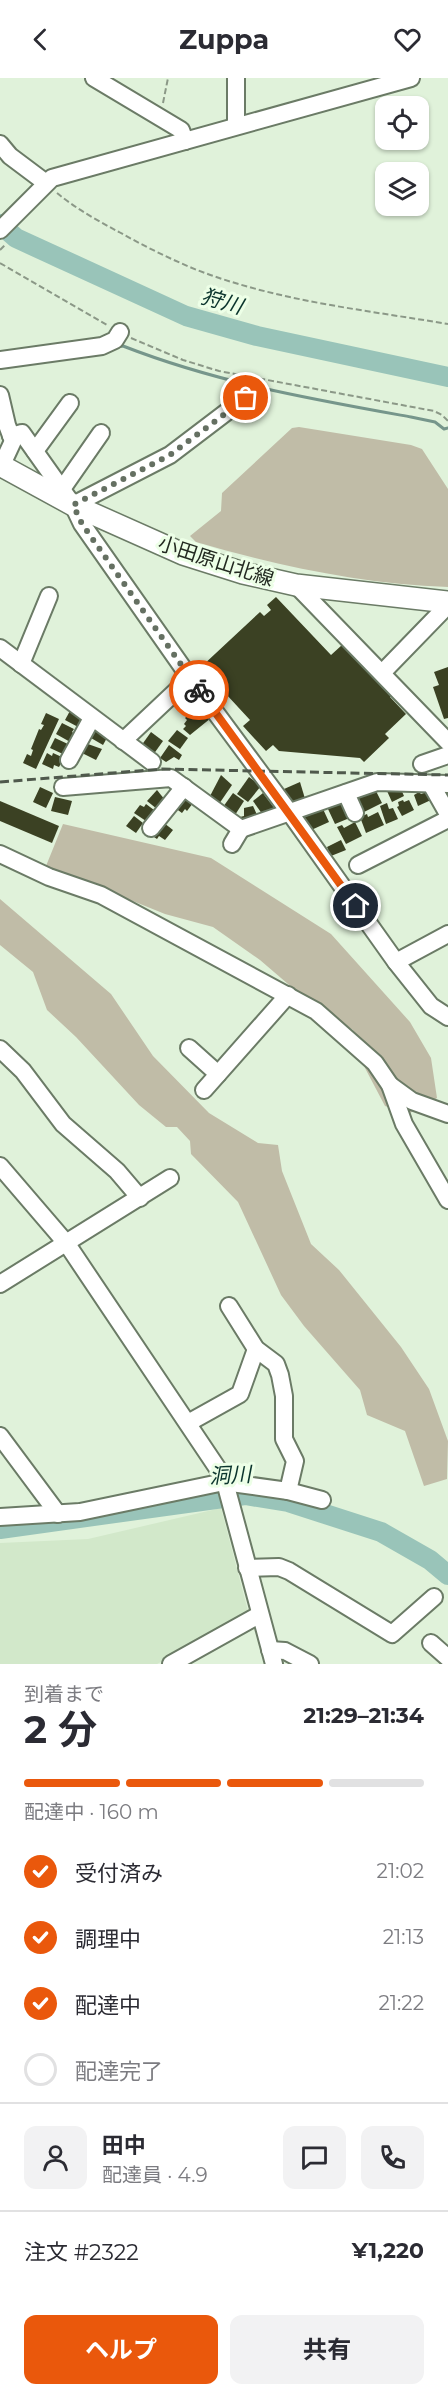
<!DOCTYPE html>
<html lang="ja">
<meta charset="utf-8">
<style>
:root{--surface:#fff;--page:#f2f2f3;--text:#2b2b33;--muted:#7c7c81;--line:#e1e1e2;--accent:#ea580c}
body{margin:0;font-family:Montserrat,"Noto Sans JP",sans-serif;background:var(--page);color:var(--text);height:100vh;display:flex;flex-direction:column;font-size:22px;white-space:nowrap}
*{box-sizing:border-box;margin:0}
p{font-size:20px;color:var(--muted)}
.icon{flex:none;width:33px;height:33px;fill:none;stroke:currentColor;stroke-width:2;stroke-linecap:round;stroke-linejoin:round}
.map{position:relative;height:1586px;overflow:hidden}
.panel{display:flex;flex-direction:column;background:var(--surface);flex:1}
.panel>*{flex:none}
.buttons{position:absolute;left:375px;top:18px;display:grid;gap:12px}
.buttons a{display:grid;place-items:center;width:54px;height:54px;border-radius:12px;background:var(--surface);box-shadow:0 2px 4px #0004;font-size:30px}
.pin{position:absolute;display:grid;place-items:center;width:51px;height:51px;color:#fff;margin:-26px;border:3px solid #fff;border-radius:50%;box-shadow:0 2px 6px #0007}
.courier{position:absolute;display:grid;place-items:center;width:60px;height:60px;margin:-30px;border:4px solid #ea580c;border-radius:50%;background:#fff;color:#222;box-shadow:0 2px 8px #0007}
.summary em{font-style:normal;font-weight:700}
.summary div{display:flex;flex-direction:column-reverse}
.summary{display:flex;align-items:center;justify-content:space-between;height:102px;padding:0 24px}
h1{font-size:39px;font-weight:700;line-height:45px}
.bar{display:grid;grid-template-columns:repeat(4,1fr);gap:9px 6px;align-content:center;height:72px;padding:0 24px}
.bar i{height:8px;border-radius:4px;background:var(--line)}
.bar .active{background:var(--accent)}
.bar p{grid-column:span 4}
.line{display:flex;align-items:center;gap:15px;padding:0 24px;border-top:2px solid var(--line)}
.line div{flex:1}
.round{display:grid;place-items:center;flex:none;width:63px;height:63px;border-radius:12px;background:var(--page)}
ol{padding:0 24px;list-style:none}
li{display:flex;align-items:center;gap:18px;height:66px}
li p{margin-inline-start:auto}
li .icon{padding:6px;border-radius:50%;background:var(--accent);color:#fff;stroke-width:4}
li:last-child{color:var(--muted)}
li i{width:33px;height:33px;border:3px solid var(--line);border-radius:50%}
.primary-button{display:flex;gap:12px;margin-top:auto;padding:12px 24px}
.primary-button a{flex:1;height:69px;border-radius:12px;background:var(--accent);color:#fff;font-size:24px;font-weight:700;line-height:69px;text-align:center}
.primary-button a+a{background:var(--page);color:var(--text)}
header{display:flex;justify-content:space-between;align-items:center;height:78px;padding:0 24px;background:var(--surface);font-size:27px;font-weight:700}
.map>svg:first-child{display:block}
</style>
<header><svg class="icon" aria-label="back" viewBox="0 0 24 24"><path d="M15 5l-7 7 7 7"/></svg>Zuppa<svg class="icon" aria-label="heart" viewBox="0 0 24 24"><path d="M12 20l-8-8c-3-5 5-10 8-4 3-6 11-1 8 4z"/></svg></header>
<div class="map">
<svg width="448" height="1586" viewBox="0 0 448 1586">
<rect width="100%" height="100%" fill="#e0f2da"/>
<!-- built -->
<path fill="#d2e8ca" d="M221 1430 248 1533 245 1538 157 1586H0V1465L88 1461Z"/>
<!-- green -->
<g fill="#c0bca7">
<path d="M299 349 411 367 422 371 448 411V509C362 506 278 488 196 464L190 458 221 433 222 415 292 350Z"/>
<path d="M63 746 211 780 331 856 410 944 431 980 437 1020 408 1036 385 1028 365 990 353 952 302 918 260 882 213 849 165 836 46 788Z"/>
<path d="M0 821 111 916 153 978 209 1035 258 1065 278 1067 282 1093 311 1166 339 1192 401 1269 429 1311 448 1363 447 1401 424 1408 405 1353 367 1337 360 1312 304 1248 281 1217 238 1124 191 1076 190 1063 177 1049H166L139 1027 76 959 47 932 33 894 0 867Z"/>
</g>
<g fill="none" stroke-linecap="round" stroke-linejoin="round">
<!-- stream -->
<path stroke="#76968b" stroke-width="3" d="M117 269 123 268C218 305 311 321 411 339L435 344 444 351 448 350"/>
<!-- river -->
<g stroke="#99c4b9" stroke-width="20">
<path d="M0 146 16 160 186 238 257 258 448 299"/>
<path d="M0 1451 245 1417 288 1424 381 1454 430 1482 448 1497"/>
</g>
</g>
<!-- building -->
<g fill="#3b4123">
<path d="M276 519 331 577 342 567 381 608 384 606 393 616 390 619 406 636 385 656 389 660 364 684 360 680 279 673 273 667 266 673 243 648 250 642 201 589 260 534 264 538 271 532 267 527Z"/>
<path d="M448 589V640L444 641 433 609 439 607 434 594Z"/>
<path d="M198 627 211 640 190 657 183 651 186 648 184 646 187 642 185 640Z"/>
<path d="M71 631 85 642 80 650 65 642Z"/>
<path d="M46 635 59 641 36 691 23 685 27 676 31 678 33 672 31 671 39 651 41 652 44 647 41 646Z"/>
<path d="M62 645 74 651 72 654 76 657 72 665 56 656Z"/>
<path d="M96 651 108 658 103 667 91 660Z"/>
<path d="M177 652 188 660 180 671 168 663Z"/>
<path d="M151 654 163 663 153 677 141 668Z"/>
<path d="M55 660 70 667 65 677 50 670Z"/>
<path d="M85 665 102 671 96 682 80 674Z"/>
<path d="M169 667 182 677 179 682 174 679 166 684 160 680Z"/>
<path d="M47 675 52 678 53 675 64 680 59 689 54 687 53 691 42 686Z"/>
<path d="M221 697 232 707 219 726 209 720Z"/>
<path d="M249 699 261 708 248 724 237 716Z"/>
<path d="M300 704 306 724 289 727 284 711Z"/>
<path d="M40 709 53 715 46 730 33 724Z"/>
<path d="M400 709 404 718 392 724 387 713Z"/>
<path d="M375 711 382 725 360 736 354 723 359 720 357 717Z"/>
<path d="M157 712 165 722 157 731 147 723Z"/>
<path d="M419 714 421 716 427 714 431 722 418 728 414 717Z"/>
<path d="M233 715 244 723 235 737 223 729Z"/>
<path d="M263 715 275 731 265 740 253 723Z"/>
<path d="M184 718 193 725 187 733 185 731 182 735 175 730Z"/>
<path d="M55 719 72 723 68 737 51 733Z"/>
<path d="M343 720 352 739 335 746 328 731 338 727 336 723Z"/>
<path d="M403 722 404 724 409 722 414 732 402 738 397 729 399 728 398 724Z"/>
<path d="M0 723 59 748 52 765 0 743Z"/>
<path d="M387 725 389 731 393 730 398 741 386 746 380 728Z"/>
<path d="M146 726 154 732 146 743 134 735 140 727 144 729Z"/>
<path d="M253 728 258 739 242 746 240 739 244 738V730Z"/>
<path d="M323 731 329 744 309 753 303 740Z"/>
<path d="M378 734 384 747 366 755 360 739 367 736 368 739Z"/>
<path d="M134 738 143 745 136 755 126 748Z"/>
<path d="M355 744 362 758 346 766 337 749 342 747 344 750Z"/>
<path d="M164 745 173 752 165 762 159 758 157 761 151 757Z"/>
<path d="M341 762 346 772 331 778 327 769Z"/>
</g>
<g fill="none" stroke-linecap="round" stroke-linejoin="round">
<!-- minor casing -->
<g stroke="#6b7b66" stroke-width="20">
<g id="minor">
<path d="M94 0 181 52 185 63"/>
<path d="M236 48V0"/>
<path d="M0 66 10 78 46 105"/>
<path d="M0 152 52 100 411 0"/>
<path d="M0 282 102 268 115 262 120 254"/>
<path d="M0 317 7 347 13 363 0 391"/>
<path d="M11 358 22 355 73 427 82 446 190 600 290 735 396 884 431 928 448 939"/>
<path d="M35 373 70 325"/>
<path d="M62 411 101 355"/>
<path d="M73 427 170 377 245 320"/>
<path d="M296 507 448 664"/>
<path d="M0 570 152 684"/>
<path d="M21 586 49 518"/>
<path d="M382 595 448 527"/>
<path d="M123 663 190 600"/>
<path d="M69 682 92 640"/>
<path d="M422 686 448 677"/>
<path d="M431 706 448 736"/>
<path d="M63 709 171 700 241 751 377 704 448 706"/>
<path d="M346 715 355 735"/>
<path d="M151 750 184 709"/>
<path d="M232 766 241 751"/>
<path d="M0 776 49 799 101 817 316 933 375 985 390 1007 404 1046 448 1122"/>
<path d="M358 787 448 741"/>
<path d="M396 884 448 856"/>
<path d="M189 970 218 996"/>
<path d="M0 971 23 993 63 1046 117 1093 140 1120"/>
<path d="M390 1007 412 1023 448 1036"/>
<path d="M204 1012 288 917"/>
<path d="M0 1088 67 1166 218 1391 226 1408 274 1586"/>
<path d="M0 1206 170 1100"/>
<path d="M229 1228 256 1271 276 1286 280 1297 284 1318V1361L295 1383 288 1413"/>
<path d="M188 1345 240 1316 256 1271"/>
<path d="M0 1358 58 1436"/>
<path d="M0 1439 80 1434 224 1404 288 1413 322 1422"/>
<path d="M247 1490 279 1489 289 1493 392 1556 434 1519"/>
<path d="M431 1565 448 1580"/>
<path d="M270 1572 285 1573 310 1586"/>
<path d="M171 1586 259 1537"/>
</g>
</g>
<!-- major casing -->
<g stroke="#6b7b66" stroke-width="24">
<path id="major" d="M0 387 73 427 183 476 243 495 296 507 448 524"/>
</g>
<!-- path -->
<g stroke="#8b9887" stroke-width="2" stroke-dasharray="6 3" stroke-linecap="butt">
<path d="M163 25 168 0"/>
<path d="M57 115C75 130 98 143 119 154 144 168 170 181 197 192 277 223 365 232 448 246"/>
<path d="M0 172 6 166"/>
<path d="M0 185 107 247"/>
<path d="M131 260 183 282 219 293 434 333 442 337 448 343"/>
</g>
<!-- minor -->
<use href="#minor" stroke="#fff" stroke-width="16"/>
<!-- major -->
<use href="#major" stroke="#fff" stroke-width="21"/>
<!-- rail -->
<path stroke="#4f594c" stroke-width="3" stroke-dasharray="9 4.5" stroke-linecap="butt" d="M0 704 162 691 448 697"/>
</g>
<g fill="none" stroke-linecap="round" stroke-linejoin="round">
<!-- done -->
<path stroke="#657062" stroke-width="6" stroke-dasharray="0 10.8" d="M199 612 82 446 73 427 170 377 246 320"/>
<!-- route -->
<path stroke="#ea580c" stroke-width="8" d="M199 612 356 828"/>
</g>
<g text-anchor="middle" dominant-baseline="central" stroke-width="6" stroke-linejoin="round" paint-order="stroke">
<!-- street labels -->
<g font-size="20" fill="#232a21" stroke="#edffe7">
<text transform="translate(216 483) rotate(18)">小田原山北線</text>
</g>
<!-- water labels -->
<g font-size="21" font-style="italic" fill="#0a342c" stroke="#edffe7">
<text transform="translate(222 223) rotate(16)">狩川</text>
<text transform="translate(230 1397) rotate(-3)">洞川</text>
</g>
</g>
</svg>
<div class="buttons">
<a><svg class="icon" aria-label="locate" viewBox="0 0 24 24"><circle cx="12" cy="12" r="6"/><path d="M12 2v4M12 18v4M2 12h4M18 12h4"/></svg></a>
<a><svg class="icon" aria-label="layers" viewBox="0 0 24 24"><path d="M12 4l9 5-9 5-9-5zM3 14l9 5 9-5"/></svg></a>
</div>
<div class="pin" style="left:246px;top:320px;background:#ea580c"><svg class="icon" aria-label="bag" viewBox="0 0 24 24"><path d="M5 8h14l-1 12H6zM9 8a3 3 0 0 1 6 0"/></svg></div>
<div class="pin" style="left:356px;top:828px;background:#1f2937"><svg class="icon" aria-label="home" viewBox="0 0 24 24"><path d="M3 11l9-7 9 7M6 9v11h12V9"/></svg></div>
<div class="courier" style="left:199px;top:612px"><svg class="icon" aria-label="bike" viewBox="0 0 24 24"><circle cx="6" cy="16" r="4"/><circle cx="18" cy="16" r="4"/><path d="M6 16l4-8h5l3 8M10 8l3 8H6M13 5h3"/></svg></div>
</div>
<section class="panel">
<div class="summary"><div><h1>2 分</h1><p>到着まで</p></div><em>21:29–21:34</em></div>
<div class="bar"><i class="active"></i><i class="active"></i><i class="active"></i><i></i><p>配達中 · 160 m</p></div>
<ol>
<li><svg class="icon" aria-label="check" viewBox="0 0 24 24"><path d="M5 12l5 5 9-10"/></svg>受付済み<p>21:02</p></li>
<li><svg class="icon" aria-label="check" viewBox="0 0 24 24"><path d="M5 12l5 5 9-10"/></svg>調理中<p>21:13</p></li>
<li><svg class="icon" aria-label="check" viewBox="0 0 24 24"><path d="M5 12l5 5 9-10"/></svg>配達中<p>21:22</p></li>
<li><i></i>配達完了</li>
</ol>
<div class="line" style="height:108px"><a class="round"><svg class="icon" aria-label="person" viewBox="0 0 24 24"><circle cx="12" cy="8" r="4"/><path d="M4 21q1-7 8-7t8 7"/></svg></a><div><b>田中</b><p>配達員 · 4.9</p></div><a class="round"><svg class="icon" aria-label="chat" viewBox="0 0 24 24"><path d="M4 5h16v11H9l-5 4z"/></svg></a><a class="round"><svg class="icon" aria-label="phone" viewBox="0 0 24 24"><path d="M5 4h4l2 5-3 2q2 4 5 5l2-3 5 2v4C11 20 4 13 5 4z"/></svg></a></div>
<div class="line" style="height:78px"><div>注文 #2322</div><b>¥1,220</b></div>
<div class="primary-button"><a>ヘルプ</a><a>共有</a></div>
</section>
